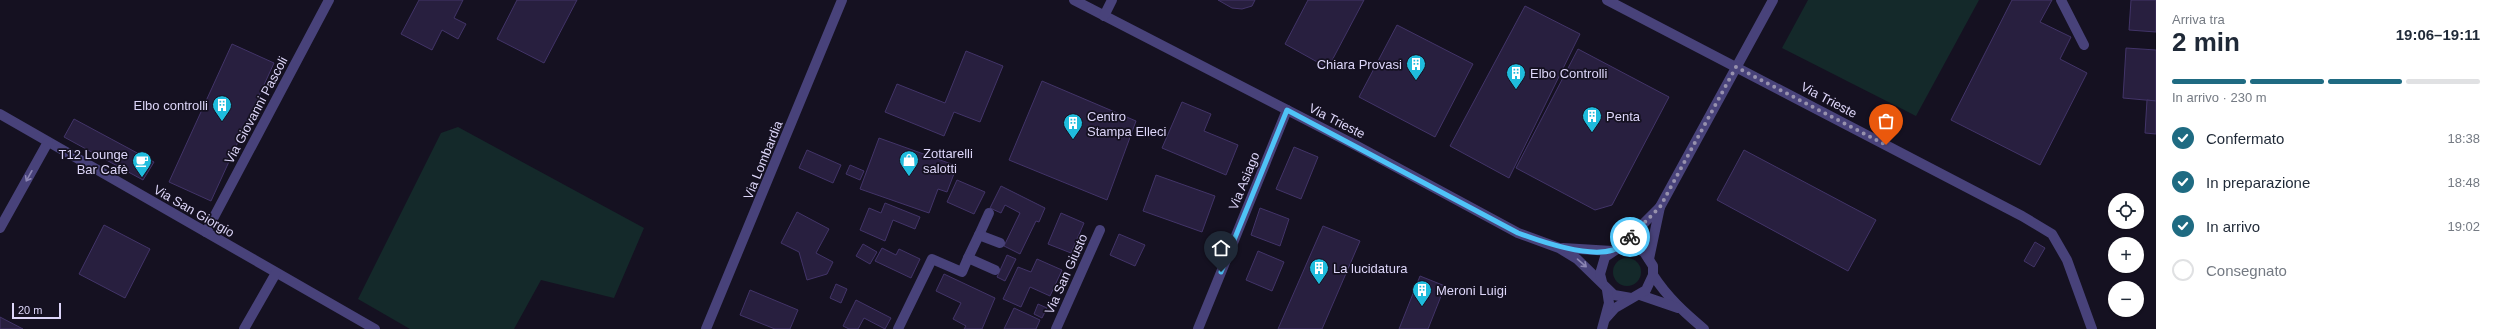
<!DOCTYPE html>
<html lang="it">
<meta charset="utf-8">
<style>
:root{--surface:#fff;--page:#f2f2f3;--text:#1f2937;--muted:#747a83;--line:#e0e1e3;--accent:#1f6b82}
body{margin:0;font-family:Arial,sans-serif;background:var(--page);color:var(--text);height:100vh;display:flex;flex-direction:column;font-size:15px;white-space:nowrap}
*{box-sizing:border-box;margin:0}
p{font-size:13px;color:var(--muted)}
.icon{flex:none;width:22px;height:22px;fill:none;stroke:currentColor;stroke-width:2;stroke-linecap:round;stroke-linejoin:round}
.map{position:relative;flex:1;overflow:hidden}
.drawer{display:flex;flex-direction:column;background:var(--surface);width:340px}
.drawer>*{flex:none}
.fabs{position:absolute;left:2108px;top:193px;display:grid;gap:8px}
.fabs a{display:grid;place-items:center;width:36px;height:36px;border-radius:50%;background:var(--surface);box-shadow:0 1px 3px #0004;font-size:20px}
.scale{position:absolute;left:12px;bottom:10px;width:49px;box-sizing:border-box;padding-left:4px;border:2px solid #ddd6f9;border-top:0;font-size:11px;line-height:14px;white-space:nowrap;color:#ddd6f9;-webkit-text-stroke:3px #151121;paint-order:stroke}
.pin{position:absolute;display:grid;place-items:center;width:34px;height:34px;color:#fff;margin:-41px -17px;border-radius:50% 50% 50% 0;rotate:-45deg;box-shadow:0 0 4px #0007}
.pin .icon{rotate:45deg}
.courier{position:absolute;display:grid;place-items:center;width:40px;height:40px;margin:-20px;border:3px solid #4fc3f7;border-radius:50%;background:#fff;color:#222;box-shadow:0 1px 5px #0007}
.overview em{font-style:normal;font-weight:600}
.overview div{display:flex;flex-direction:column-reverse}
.overview{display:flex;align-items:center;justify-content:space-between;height:68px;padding:0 16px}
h1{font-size:26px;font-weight:600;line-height:30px}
.bar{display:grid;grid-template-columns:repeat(4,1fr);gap:6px 4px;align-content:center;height:48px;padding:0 16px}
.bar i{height:5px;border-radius:3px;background:var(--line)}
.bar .active{background:var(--accent)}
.bar p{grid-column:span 4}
ol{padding:0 16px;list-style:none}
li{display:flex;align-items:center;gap:12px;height:44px}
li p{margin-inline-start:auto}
li .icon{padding:4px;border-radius:50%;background:var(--accent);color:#fff;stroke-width:4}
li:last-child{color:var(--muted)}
li i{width:22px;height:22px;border:2px solid var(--line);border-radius:50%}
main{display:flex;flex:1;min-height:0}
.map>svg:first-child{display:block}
</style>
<main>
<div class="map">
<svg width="2156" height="329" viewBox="0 0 2156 329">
<rect width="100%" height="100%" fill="#151121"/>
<!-- green -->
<g fill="#14292a">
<path d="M1808 0H1979L1916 116 1782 48Z"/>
<path d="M458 127 644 228 614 298 541 280 514 329H410L358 299 441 133Z"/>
<circle cx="1627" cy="272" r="14"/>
</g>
<!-- building -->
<g fill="#281f3f" stroke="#423468">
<path d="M419 0H463L454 18 466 24 458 39 442 30 432 50 401 34Z"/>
<path d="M517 0H577L544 63 497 39Z"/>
<path d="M1218 0H1255L1252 6 1242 9 1232 8Z"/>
<path d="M1308 0H1364L1328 68 1285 44Z"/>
<path d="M2012 0H2052L2040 22 2071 37 2060 59 2087 73 2040 165 1951 120Z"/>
<path d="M2131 0H2156V32L2129 30Z"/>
<path d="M1525 6 1580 34 1509 178 1450 146Z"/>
<path d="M1397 25 1473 64 1435 137 1359 97Z"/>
<path d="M232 44 274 63 211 201 169 182Z"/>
<path d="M2126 48 2156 50V101L2123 98Z"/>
<path d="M1578 49 1669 97 1612 205 1595 210 1516 168Z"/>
<path d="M966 51 1003 66 980 122 954 112 944 136 885 112 897 84 945 103Z"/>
<path d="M1042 81 1136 121 1107 200 1009 160Z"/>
<path d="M2147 100 2156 101V134L2145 133Z"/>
<path d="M1182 102 1211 114 1204 131 1238 145 1226 175 1162 148Z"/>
<path d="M74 119 154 162 143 180 64 137Z"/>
<path d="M879 138 957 166 947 192 938 189 929 213 860 189Z"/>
<path d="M1294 147 1318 157 1301 199 1276 189Z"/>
<path d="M807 150 841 165 833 183 799 168Z"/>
<path d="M1744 150 1876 220 1848 271 1717 200Z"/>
<path d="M850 165 864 171 860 180 846 174Z"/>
<path d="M1156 175 1215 196 1202 232 1143 211Z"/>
<path d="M957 180 985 192 974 214 947 202Z"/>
<path d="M1001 186 1045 208 1039 222 1036 221 1020 254 1004 246 1020 213 1005 205 1001 213 990 208Z"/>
<path d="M885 203 920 217 915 229 893 220 885 241 860 230 869 208 881 213Z"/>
<path d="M1260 208 1289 219 1280 246 1251 235Z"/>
<path d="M797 212 829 229 816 253 833 262 827 274 807 280 799 252 781 243Z"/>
<path d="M1061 213 1084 223 1071 253 1048 244Z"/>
<path d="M104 225 150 249 125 298 79 274Z"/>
<path d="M1323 226 1360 241 1322 329H1278Z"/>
<path d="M1119 234 1145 245 1135 266 1110 255Z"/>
<path d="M2035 242 2045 248 2034 267 2024 261Z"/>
<path d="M863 244 877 252 870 264 856 256Z"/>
<path d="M882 248 896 255 899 249 920 259 911 278 875 261Z"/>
<path d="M1258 251 1284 262 1272 291 1246 280Z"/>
<path d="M1007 255 1016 259 1005 281 997 277Z"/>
<path d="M1037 259 1062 270 1050 296 1030 287 1021 307 1003 299 1018 267 1031 272Z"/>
<path d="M944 274 995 298 982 329H964L966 326 953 319 961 303 936 291Z"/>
<path d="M1420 276 1445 286 1428 329H1399Z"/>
<path d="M836 284 847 289 841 303 830 298Z"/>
<path d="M750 290 798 310 790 329H775L740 315Z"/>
<path d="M856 300 891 318 885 329 864 318 858 329H849L843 326Z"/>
<path d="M1038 304 1047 308 1042 318 1034 314Z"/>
<path d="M1014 308 1040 320 1036 329H1004Z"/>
<path d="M0 317 23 329H0Z"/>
</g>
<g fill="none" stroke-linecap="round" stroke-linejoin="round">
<!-- minor -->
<g stroke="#48427a" stroke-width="10">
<path d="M1074 0 1357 146 1518 233 1559 248 1577 259 1614 295 1631 298"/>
<path d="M1607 0 2022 216 2052 234 2067 260 2092 329"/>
<path d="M2061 0 2084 45"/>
<path d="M1104 16 1112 0"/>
<path d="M0 114 375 329"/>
<path d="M0 228 48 142"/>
<path d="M206 232 329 0"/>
<path d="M979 235 989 213"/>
<path d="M1563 248 1612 251"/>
<path d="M968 258 979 235 1000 243"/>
<path d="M1649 259 1660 207"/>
<path d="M1653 275C1667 297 1685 313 1704 329"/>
<path d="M1602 282 1600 274 1605 257 1620 247 1660 207 1773 0"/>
<path d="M1640 295 1678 308"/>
<path d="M1606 318 1615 308 1646 290 1653 275V266L1644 252 1636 248 1620 247"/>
<path d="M244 329 276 273"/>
<path d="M706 329 842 0"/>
<path d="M898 329 932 259 962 272 968 258 995 270"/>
<path d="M1056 329 1100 230"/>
<path d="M1198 329 1287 110"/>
<path d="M1602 329 1609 303 1607 290"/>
</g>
</g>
<!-- one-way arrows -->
<defs><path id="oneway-shaft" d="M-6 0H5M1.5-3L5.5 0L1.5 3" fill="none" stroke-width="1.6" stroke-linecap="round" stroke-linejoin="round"/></defs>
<g stroke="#8b85b3">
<use href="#oneway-shaft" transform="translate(29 176) rotate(119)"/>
<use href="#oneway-shaft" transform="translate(1582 263) rotate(41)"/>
</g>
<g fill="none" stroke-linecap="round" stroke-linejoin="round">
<!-- done -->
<path stroke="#9791ad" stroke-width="4" stroke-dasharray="0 7.2" d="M1630 237 1660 207 1736 67 1886 145"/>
<!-- route -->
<path stroke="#4fc3f7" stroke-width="5" d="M1221 272 1287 110 1518 233C1542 242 1588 258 1613 250 1620 248 1625 242 1630 237"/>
</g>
<!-- icons -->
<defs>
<g id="building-pin" transform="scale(1)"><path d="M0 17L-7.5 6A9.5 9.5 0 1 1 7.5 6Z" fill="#1fbcdd" stroke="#151121"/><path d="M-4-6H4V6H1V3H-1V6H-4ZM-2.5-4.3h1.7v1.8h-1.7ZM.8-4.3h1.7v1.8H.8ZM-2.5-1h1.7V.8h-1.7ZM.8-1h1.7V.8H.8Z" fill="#fff"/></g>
<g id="shop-pin" transform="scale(1)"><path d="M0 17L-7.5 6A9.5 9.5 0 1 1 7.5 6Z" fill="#1fbcdd" stroke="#151121"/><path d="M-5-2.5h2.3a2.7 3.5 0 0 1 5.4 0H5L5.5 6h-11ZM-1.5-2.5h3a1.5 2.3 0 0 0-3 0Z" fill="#fff"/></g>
<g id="cafe-pin" transform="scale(1)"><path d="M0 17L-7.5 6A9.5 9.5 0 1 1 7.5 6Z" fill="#1fbcdd" stroke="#151121"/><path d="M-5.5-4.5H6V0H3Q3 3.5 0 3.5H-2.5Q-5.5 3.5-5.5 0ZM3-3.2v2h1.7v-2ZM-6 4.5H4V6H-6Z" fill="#fff"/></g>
</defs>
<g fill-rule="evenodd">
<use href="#building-pin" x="1416" y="64"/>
<use href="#building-pin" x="1516" y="73"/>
<use href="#building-pin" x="222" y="105"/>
<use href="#building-pin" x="1592" y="116"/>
<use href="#building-pin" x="1073" y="123"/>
<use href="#shop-pin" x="909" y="160"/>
<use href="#cafe-pin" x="142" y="161"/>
<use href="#building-pin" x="1319" y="268"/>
<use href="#building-pin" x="1422" y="290"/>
</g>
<g text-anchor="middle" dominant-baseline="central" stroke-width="3.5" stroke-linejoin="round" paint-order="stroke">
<!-- poi labels -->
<g font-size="13" fill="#ddd6f9" stroke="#151121" text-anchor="start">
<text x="1402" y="64" text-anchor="end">Chiara Provasi</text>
<text x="1530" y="73">Elbo Controlli</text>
<text x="208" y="105" text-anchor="end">Elbo controlli</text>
<text x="1087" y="116">Centro<tspan x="1087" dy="15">Stampa Elleci</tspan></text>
<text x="1606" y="116">Penta</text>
<text x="923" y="153">Zottarelli<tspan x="923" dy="15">salotti</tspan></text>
<text x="128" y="154" text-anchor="end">T12 Lounge<tspan x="128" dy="15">Bar Cafè</tspan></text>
<text x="1333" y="268">La lucidatura</text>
<text x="1436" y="290">Meroni Luigi</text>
</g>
<!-- street labels -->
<g font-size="13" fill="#ddd6f9" stroke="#151121">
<text transform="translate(1829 100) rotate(28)">Via Trieste</text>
<text transform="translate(256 110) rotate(-62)">Via Giovanni Pascoli</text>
<text transform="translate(1337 121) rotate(27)">Via Trieste</text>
<text transform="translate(763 160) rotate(-68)">Via Lombardia</text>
<text transform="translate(1244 181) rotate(-68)">Via Asiago</text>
<text transform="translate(194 211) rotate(30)">Via San Giorgio</text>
<text transform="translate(1066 274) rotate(-66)">Via San Giusto</text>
</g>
</g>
</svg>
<div class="fabs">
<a><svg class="icon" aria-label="locate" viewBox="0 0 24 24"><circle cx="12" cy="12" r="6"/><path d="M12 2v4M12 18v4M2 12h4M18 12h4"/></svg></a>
<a>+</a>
<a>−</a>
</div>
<div class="scale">20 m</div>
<div class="pin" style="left:1886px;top:145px;background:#ea580c"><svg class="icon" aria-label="bag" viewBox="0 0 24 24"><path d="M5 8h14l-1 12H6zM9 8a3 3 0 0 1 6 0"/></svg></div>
<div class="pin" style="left:1221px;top:272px;background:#1f2937"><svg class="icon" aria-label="home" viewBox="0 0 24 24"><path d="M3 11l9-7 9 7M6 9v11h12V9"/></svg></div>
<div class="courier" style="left:1630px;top:237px"><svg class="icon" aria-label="bike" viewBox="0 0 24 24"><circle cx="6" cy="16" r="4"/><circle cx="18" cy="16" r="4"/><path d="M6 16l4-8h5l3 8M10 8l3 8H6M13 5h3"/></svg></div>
</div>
<section class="drawer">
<div class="overview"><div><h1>2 min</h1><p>Arriva tra</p></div><em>19:06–19:11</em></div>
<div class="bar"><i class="active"></i><i class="active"></i><i class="active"></i><i></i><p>In arrivo · 230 m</p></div>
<ol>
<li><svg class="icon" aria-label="check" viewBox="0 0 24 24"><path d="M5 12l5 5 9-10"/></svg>Confermato<p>18:38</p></li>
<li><svg class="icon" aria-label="check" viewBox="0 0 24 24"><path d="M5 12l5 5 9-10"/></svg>In preparazione<p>18:48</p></li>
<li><svg class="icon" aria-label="check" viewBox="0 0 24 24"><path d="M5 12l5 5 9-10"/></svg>In arrivo<p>19:02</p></li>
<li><i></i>Consegnato</li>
</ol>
</section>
</main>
